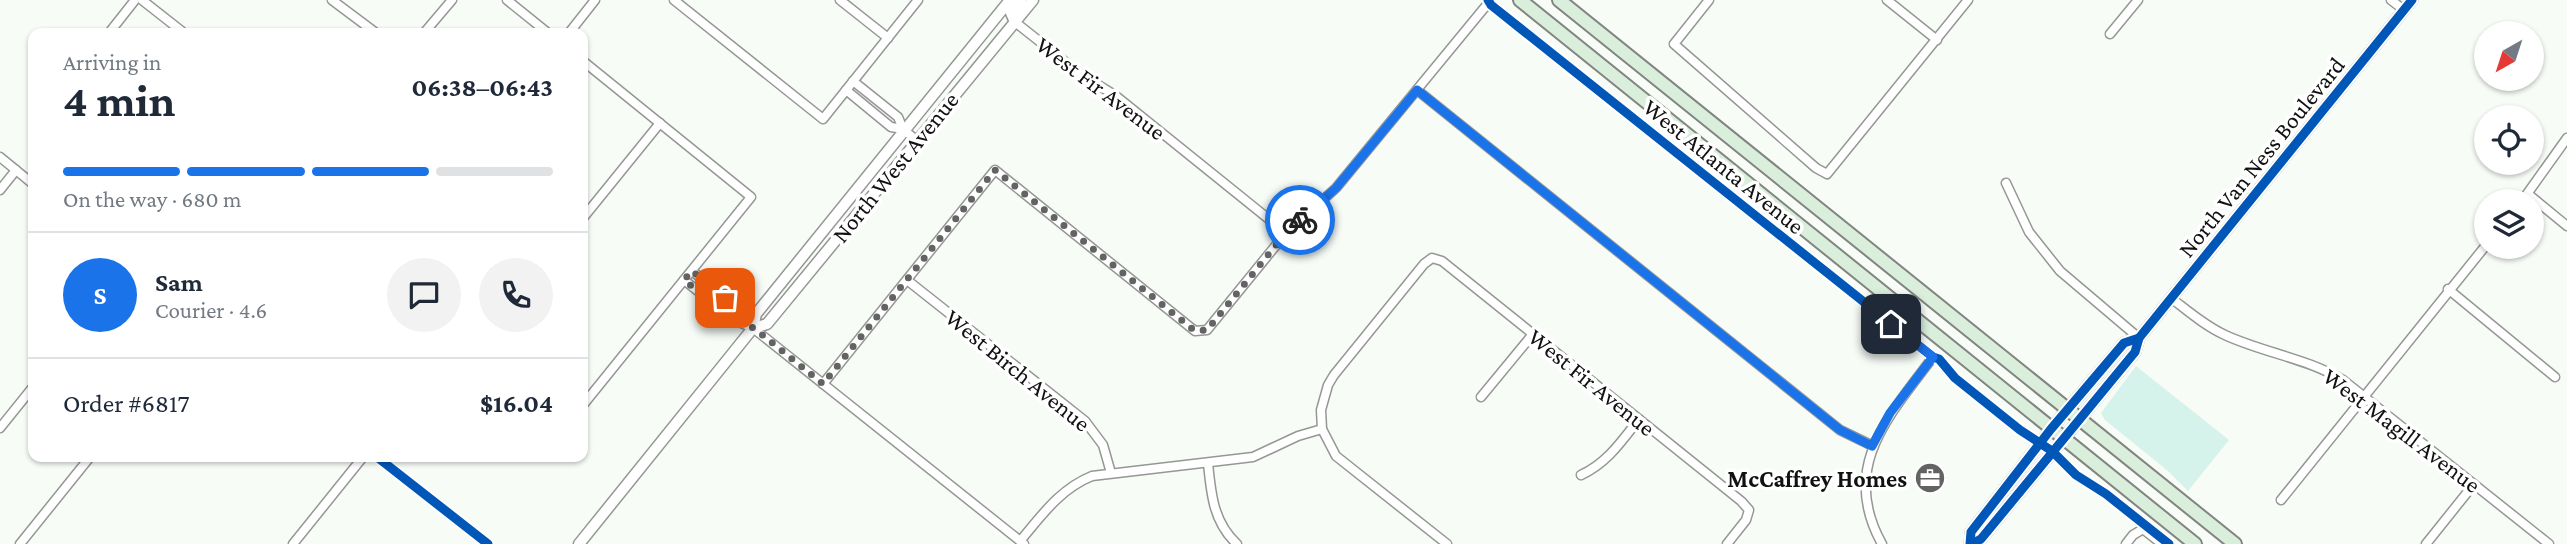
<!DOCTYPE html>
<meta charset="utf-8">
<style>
:root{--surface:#fff;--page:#f2f2f3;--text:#1f2937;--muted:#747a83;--line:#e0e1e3;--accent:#1a73e8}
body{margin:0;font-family:"Crimson Pro",serif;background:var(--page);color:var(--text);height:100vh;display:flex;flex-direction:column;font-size:26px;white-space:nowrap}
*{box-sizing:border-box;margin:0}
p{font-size:23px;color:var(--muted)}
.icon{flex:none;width:38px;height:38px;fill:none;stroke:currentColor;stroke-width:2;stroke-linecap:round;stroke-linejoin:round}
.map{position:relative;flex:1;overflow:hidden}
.side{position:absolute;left:28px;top:28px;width:560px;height:434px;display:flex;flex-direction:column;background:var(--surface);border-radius:14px;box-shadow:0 2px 5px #0004}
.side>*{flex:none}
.needle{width:46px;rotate:219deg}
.buttons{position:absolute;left:2474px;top:21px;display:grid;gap:14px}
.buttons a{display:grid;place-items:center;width:70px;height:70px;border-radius:50%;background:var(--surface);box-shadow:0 2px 5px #0004;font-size:35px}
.pin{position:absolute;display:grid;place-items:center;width:60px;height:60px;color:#fff;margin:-30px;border-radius:14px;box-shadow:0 4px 10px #0006}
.courier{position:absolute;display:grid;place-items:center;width:70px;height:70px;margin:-35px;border:5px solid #1a73e8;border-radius:50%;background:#fff;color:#222;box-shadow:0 2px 9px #0007}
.summary em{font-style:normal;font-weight:700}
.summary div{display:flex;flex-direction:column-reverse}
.summary{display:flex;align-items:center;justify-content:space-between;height:119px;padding:0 35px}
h1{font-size:46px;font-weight:700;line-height:52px}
.bar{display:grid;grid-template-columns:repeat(4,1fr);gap:10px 7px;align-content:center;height:84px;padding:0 35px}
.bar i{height:9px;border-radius:5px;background:var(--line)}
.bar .on{background:var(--accent)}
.bar p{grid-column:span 4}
.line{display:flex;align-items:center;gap:18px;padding:0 35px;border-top:2px solid var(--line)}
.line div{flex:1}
.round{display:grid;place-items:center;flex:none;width:74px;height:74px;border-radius:37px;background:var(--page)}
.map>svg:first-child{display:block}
</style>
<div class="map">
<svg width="2567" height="544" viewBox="0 0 2567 544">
<rect width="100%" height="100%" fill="#f7fcf7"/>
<!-- green -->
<path fill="#d6f3eb" d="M2136 366 2229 440 2188 491 2168 471 2105 420 2101 413Z"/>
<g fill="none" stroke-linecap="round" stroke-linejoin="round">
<!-- minor casing -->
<g stroke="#959795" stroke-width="11">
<g id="minor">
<path d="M142 0 184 33"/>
<path d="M332 0 376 33"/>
<path d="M507 0 548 33"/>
<path d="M674 0 823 119 918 0"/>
<path d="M840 0 888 38"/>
<path d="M1709 0 1674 44 1816 168 1827 174 1968 0"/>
<path d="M1887 0 1937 40"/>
<path d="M2391 0 2404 10"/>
<path d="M1015 22 1082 75 1116 96 1286 233"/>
<path d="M109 33 135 0"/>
<path d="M424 33 452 0"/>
<path d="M569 33 595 0"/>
<path d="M2110 34 2138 0"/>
<path d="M583 61 751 197 583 405"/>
<path d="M853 81 898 117 903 129"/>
<path d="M846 90 891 127 903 129 916 140"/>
<path d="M1417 90 1840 430 1873 446"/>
<path d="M0 157 33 184"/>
<path d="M2006 183 2029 232 2060 271 2139 338"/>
<path d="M0 190 16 170"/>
<path d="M2528 194 2567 226"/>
<path d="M2522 201 2567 138"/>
<path d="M583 218 660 123"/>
<path d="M692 271 742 311 753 328 1024 544"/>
<path d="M684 280 734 320 753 328"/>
<path d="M907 280 1085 421 1103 445 1111 473"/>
<path d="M2448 289 2555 377"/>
<path d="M2171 298C2188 311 2205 326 2225 335 2264 353 2306 358 2343 380L2549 544"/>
<path d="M823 384 995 170 1195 331 1207 330 1286 233 1336 188 1485 7 1491 5 1933 357C1889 416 1839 467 1882 544"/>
<path d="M1481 397 1533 334"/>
<path d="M0 428 33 387"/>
<path d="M377 457 488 544"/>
<path d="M1208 463C1211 493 1213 522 1237 544"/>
<path d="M1581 475C1607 463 1621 442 1639 419"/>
<path d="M2281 500 2487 244"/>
<path d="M1020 541C1042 515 1060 489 1092 476L1253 457 1298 436 1322 429"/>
<path d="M20 544 90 457"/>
<path d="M293 544 363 457"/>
<path d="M1447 544 1336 456 1322 429 1321 410 1328 385 1334 375 1424 264 1432 258 1442 261 1741 501 1749 510 1746 520 1727 544"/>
<path d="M2126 544 2133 535 2143 529 2162 544"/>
<path d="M2426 544 2474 484"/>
</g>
</g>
<!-- tertiary casing -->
<g stroke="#959795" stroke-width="13">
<g id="tertiary">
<path d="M1015 22 1011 13 1021 0"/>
<path d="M753 328 767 324 1033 0"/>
<path d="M579 544 753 328 756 314 1010 0"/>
<path d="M1970 544 1971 532 2051 429 2124 343 2139 338"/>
<path d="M1972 544 1981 539 2135 352 2139 338 2412 0"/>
</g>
</g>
<!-- primary casing -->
<g stroke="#828482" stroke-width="16">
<g id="primary">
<path d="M1520 0 2195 544"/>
<path d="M1559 0 2235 544"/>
</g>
</g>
<!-- minor -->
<use href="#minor" stroke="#fefffe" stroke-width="8"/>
<!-- tertiary -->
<use href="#tertiary" stroke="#fefffe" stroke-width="10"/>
<!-- primary -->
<use href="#primary" stroke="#daeedc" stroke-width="12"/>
<!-- cycleway casing -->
<g stroke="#fff" stroke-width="13">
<g id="cycleway">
<path d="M1488 0 1491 5 1933 357 1939 359 1955 378 2020 430 2052 451 2076 475 2106 494 2169 544"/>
<path d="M377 457 488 544"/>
<path d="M1970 544 1971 532 2051 429 2124 343 2139 338"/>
<path d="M1972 544 1981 539 2135 352 2139 338 2412 0"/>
</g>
</g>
<!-- cycleway -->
<use href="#cycleway" stroke="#0057b8" stroke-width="9"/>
</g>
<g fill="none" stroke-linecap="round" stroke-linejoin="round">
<!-- done -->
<path stroke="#626362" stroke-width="7" stroke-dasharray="0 12.6" d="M725 298 692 271 684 280 734 320 754 328 823 384 995 170 1195 331 1207 330 1286 233 1300 220"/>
<!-- route -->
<path stroke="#1a73e8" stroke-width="9" d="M1300 220 1336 188 1417 90 1840 430 1872 446 1890 413 1933 357 1891 324"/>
</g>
<!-- icons -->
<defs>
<g id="office-disc" transform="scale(1.575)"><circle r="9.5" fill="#626362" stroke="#fff"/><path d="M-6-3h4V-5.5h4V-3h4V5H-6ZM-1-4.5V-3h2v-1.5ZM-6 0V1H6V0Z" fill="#fff"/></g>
</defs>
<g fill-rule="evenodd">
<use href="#office-disc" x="1930" y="478"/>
</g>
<g text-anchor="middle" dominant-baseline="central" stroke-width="7" stroke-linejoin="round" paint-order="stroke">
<!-- street labels -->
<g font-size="24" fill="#111" stroke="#fff">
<text transform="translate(1101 88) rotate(37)">West Fir Avenue</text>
<text transform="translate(2261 157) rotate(-51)">North Van Ness Boulevard</text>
<text transform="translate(1724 166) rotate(39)">West Atlanta Avenue</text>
<text transform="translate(895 167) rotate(-51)">North West Avenue</text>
<text transform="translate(1018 370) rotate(39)">West Birch Avenue</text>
<text transform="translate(1592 382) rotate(39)">West Fir Avenue</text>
<text transform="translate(2402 430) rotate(37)">West Magill Avenue</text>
</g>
<!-- poi labels -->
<g font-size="24" font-weight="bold" fill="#111" stroke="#fff" text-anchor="end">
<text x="1907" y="478">McCaffrey Homes</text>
</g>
</g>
</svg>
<div class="buttons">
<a><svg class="needle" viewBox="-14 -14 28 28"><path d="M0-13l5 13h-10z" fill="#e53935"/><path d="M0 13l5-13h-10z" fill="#747a83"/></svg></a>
<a><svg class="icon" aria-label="locate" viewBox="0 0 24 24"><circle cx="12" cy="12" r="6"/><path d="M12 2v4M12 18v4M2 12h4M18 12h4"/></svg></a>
<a><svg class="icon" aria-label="layers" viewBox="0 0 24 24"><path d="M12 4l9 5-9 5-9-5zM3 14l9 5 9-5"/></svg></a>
</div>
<div class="pin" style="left:725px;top:298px;background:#ea580c"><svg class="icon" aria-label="bag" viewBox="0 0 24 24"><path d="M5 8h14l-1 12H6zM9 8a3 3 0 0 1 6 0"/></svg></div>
<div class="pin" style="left:1891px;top:324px;background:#1f2937"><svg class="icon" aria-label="home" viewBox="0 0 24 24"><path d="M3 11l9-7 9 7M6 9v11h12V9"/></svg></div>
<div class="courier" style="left:1300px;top:220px"><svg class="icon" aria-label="bike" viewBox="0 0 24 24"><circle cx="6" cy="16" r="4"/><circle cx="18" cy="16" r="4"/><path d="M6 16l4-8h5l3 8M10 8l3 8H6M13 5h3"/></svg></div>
<section class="side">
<div class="summary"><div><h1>4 min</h1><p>Arriving in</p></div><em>06:38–06:43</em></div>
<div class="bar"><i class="on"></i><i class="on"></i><i class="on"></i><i></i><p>On the way · 680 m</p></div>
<div class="line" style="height:126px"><b class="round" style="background:var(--accent);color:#fff">S</b><div><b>Sam</b><p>Courier · 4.6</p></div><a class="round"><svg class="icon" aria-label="chat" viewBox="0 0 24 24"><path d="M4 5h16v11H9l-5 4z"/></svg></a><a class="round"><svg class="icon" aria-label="phone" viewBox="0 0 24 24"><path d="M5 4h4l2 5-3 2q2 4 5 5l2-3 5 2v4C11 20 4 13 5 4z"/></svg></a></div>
<div class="line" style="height:91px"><div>Order #6817</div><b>$16.04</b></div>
</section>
</div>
